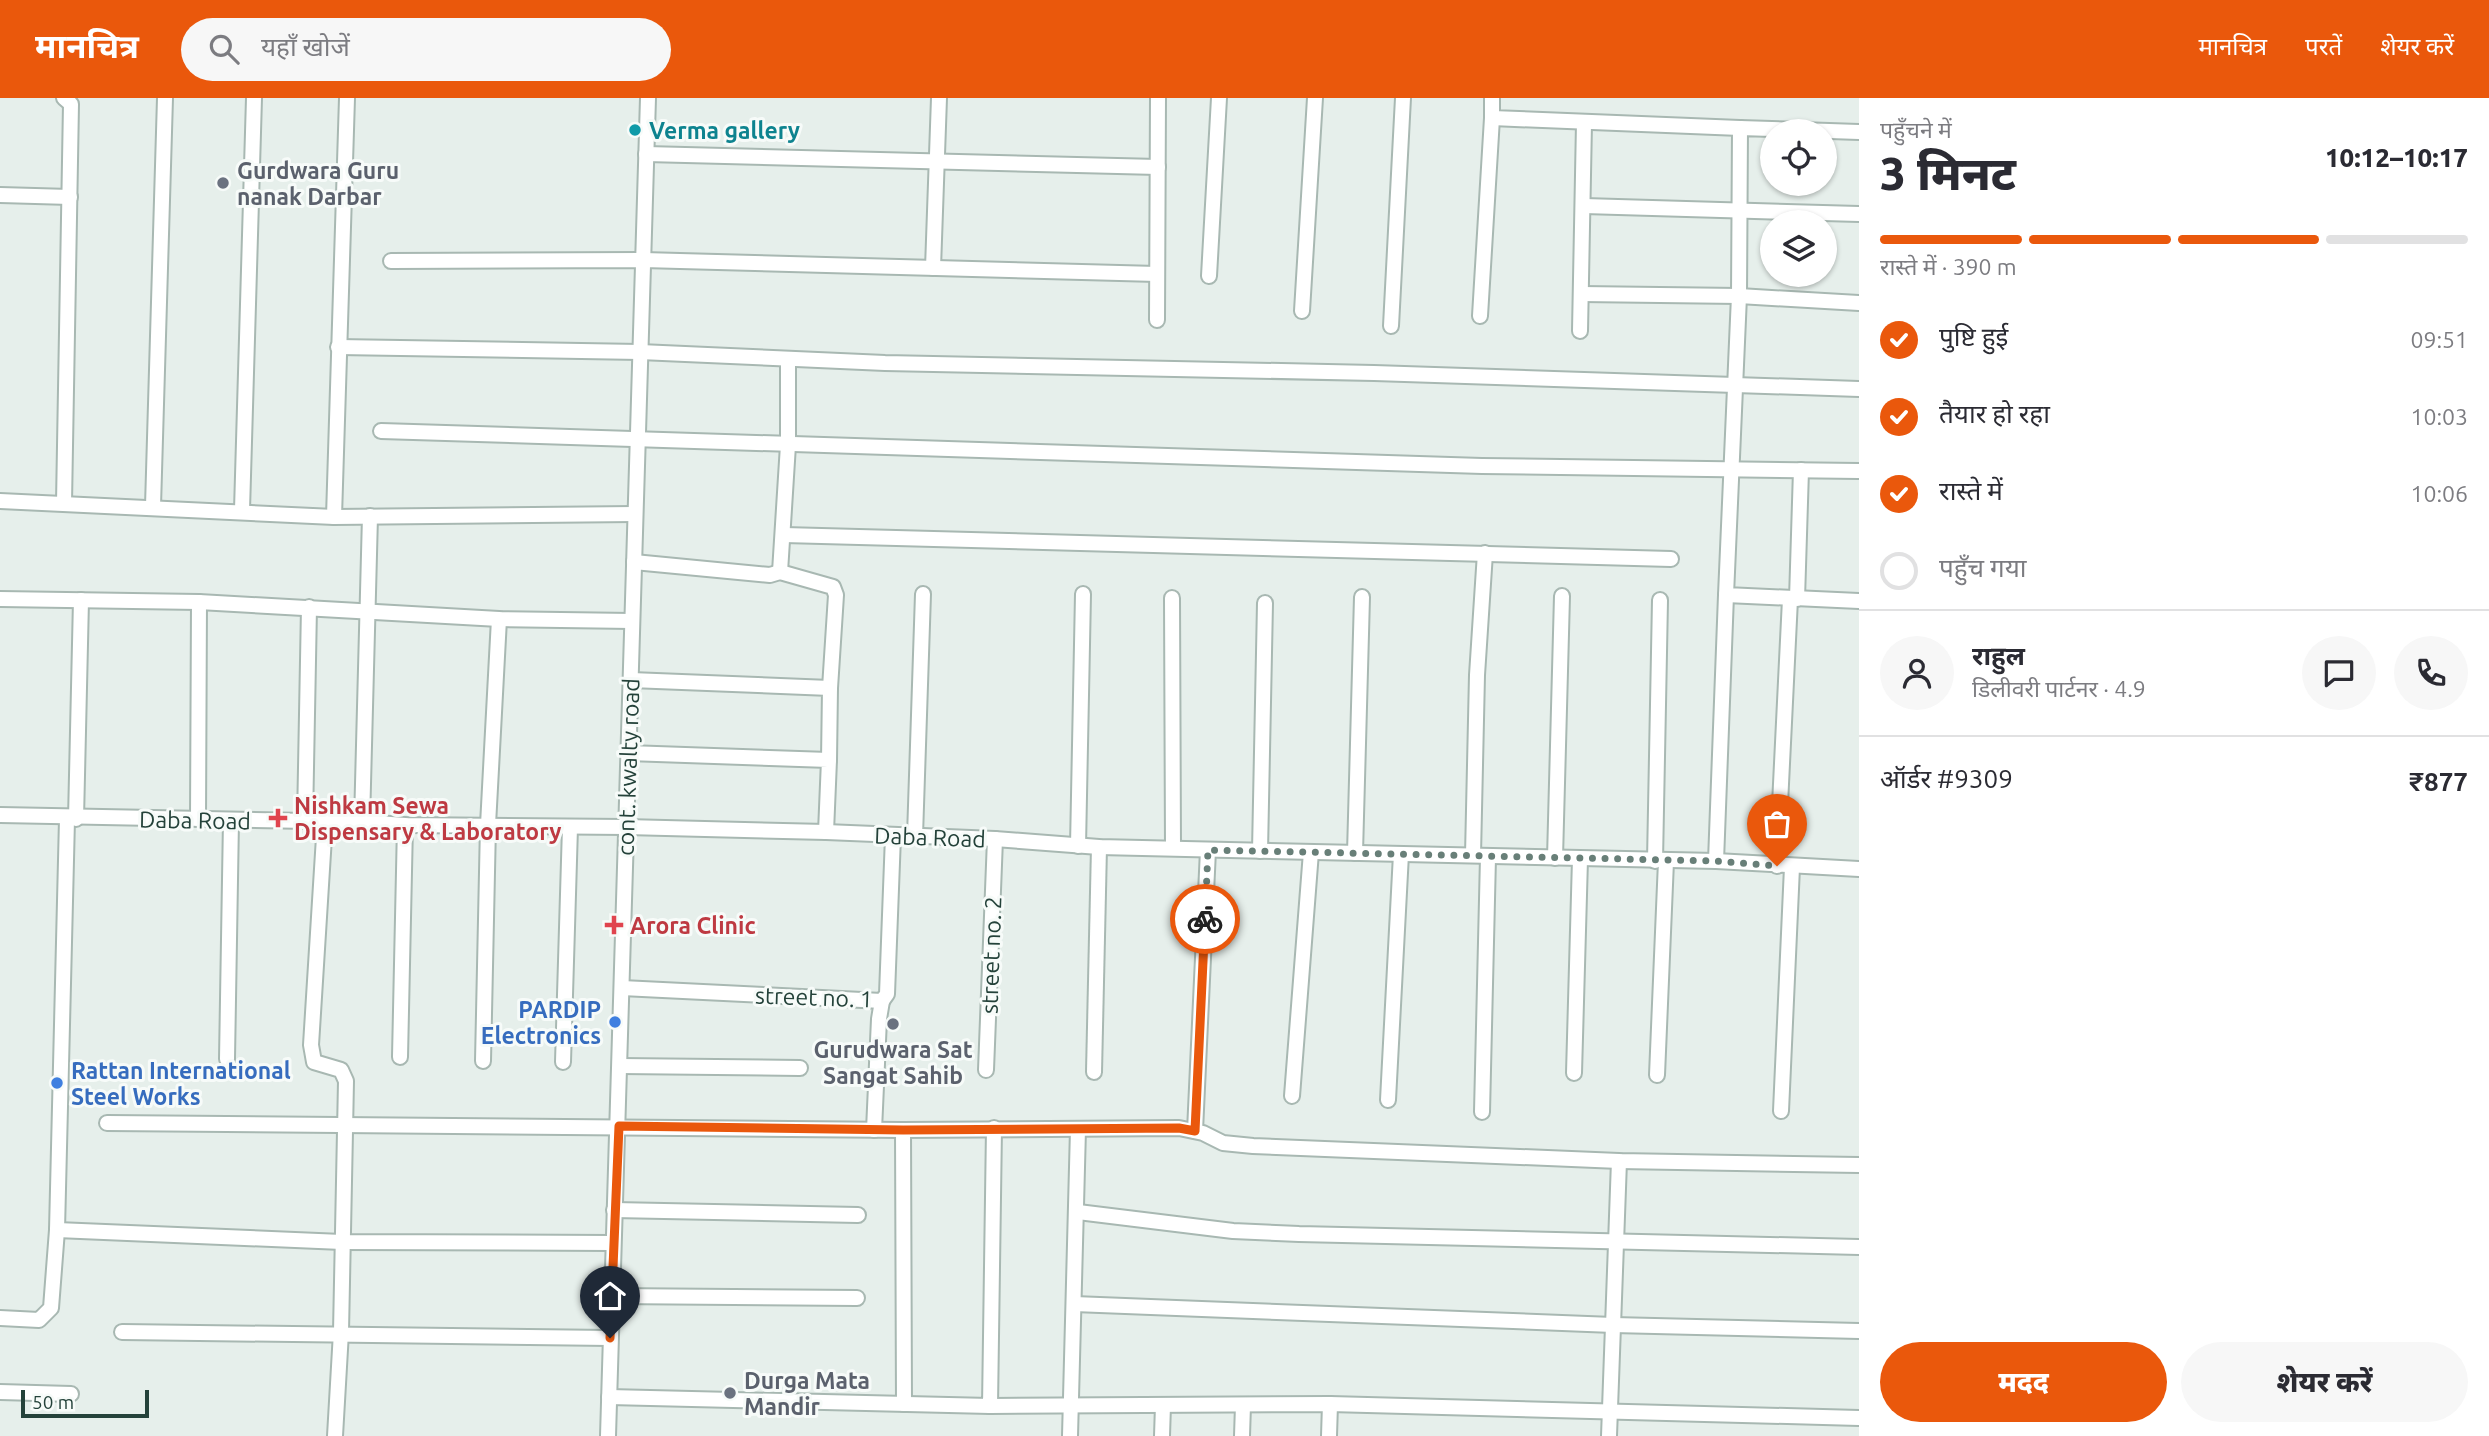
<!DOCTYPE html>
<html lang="hi">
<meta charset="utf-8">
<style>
:root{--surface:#fff;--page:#f7f7f7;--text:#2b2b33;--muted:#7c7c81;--line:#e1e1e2;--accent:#ea580c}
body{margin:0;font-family:Ubuntu,"Noto Sans Devanagari",sans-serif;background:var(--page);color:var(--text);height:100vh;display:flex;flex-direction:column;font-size:26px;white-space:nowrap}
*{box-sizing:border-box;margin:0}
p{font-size:23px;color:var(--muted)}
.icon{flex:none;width:38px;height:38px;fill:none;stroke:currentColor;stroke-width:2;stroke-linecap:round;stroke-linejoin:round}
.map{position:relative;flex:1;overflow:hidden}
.sheet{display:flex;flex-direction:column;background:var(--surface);width:630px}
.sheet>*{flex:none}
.fabs{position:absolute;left:1760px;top:21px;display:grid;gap:14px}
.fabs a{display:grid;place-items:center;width:77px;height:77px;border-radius:50%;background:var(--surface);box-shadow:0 2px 5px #0004;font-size:35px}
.scale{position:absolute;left:21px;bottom:18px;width:128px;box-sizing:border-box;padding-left:7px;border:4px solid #24423a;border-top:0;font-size:19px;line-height:24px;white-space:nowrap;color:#24423a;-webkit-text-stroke:5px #f7fbf9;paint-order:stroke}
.pin{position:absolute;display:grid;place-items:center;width:60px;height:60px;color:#fff;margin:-72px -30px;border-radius:50% 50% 50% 0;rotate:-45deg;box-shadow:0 0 7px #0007}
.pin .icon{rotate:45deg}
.courier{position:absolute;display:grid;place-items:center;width:70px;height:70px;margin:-35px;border:5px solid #ea580c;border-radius:50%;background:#fff;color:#222;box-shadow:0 2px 9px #0007}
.summary em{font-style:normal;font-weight:800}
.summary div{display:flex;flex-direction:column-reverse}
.summary{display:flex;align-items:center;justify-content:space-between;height:119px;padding:0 21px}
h1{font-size:46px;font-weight:800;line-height:52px}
.bar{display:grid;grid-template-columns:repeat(4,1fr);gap:10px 7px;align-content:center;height:84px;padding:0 21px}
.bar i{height:9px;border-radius:5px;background:var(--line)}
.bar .on{background:var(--accent)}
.bar p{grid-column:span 4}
.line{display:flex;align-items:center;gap:18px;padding:0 21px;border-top:2px solid var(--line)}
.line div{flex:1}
.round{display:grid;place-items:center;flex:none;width:74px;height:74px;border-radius:37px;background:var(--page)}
ol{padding:0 21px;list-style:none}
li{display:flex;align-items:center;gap:21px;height:77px}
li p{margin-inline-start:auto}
li .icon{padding:7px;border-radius:50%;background:var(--accent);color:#fff;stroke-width:4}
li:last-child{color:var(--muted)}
li i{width:38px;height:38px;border:4px solid var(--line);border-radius:50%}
.action{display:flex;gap:14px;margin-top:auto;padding:14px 21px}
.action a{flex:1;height:80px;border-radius:42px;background:var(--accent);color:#fff;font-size:28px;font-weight:800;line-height:80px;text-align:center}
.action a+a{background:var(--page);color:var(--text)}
header{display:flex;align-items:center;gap:42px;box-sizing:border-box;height:98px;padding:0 35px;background:var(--accent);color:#fff}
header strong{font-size:33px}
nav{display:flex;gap:38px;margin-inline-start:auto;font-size:24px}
.search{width:490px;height:63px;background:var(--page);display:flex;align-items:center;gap:18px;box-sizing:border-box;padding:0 24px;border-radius:38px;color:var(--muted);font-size:26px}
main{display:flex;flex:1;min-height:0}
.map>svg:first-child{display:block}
</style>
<header>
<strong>मानचित्र</strong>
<div class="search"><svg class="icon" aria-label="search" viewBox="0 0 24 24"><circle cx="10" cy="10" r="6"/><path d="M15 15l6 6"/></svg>यहाँ खोजें</div>
<nav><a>मानचित्र</a><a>परतें</a><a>शेयर करें</a></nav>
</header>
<main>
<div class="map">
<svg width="1859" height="1338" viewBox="0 0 1859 1338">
<rect width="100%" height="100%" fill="#e6efeb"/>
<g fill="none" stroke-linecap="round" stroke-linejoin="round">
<!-- street casing -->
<g stroke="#a8b8b2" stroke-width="18">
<g id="street">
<path d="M1492 0V20L1740 30"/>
<path d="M1859 34 1740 30 1739 198 1726 497 1859 503"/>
<path d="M646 56 1158 69"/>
<path d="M0 97 70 99"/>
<path d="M1584 108 1859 116"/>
<path d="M391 163 643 162 1157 176"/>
<path d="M933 170 939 0"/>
<path d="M1209 178 1219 0"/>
<path d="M1581 196 1739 198 1859 205"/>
<path d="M1302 213 1315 0"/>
<path d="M1480 218 1492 20"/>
<path d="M1157 222 1158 0"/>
<path d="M1391 228 1403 0"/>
<path d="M1580 233 1584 25"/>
<path d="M338 249 640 254 885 265 1374 275 1859 291"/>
<path d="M381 333 1482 368 1859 373"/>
<path d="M0 403 334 419 635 416"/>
<path d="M64 405 71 6 64 0"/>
<path d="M153 408 165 0"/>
<path d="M242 412 254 0"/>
<path d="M334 419 347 0"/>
<path d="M784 437 1671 461"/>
<path d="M634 464 770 477 780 474 833 489 836 497 830 590"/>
<path d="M780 474 788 347V262"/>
<path d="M1172 500 1173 750"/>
<path d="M0 501 199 504 499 521 632 523"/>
<path d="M1797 501 1801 372"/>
<path d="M631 582 830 590 829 662"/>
<path d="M628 655 829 662 826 734"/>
<path d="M0 717 362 724 405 727 626 729 826 734 995 741 1099 749 1716 763 1859 771"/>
<path d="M76 721 81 502"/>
<path d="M198 721 199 504"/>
<path d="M305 723 309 509"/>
<path d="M325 723 311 947 314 964 341 972 346 983 341 1234 335 1338"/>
<path d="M362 724 370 418"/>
<path d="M915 738 923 496"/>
<path d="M1078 748 1083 496"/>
<path d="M1260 753 1265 505"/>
<path d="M1355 755 1362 499"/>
<path d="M1473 757 1477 577 1485 455"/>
<path d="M1555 760 1562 498"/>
<path d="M1655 763 1660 502"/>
<path d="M1716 763 1726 497"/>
<path d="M1777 768 1790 501"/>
<path d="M622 890 882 903 887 896 893 738"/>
<path d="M400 959 405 727"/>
<path d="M227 961 231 722"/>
<path d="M483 963 488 727 499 521"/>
<path d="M563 964 570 729"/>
<path d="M620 968 800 970"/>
<path d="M986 972 995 741"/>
<path d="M1094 974 1099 749"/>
<path d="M1574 975 1580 761"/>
<path d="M1657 977 1666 763"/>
<path d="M1292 998 1311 754"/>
<path d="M1388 1002 1401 756"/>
<path d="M1781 1013 1792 769"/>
<path d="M1482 1014 1488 759"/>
<path d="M107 1025 903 1032 1179 1030 1203 1035 1223 1045 1253 1048 1619 1063 1859 1067"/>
<path d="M874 1032 879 921 882 903"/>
<path d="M903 1032 904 1306"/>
<path d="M1195 1033 1208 752"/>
<path d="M614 1112 858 1117"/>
<path d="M1078 1114 1233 1133 1299 1136 1859 1149"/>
<path d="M57 1132 342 1144 612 1145"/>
<path d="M611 1198 857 1200"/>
<path d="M1074 1206 1613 1227 1859 1233"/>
<path d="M0 1220 39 1222 51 1210 57 1132 67 721"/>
<path d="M122 1234 610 1240"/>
<path d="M0 1294 71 1296"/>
<path d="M609 1299 990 1308 994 1030"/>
<path d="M990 1308 1330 1306 1859 1320"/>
<path d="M608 1338 648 0"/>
<path d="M1070 1338 1078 1031"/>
<path d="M1162 1338 1163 1307"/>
<path d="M1242 1338 1243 1307"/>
<path d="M1329 1338 1330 1306"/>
<path d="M1609 1338 1619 1063"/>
</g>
</g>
<!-- street -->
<use href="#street" stroke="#fff" stroke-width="14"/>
</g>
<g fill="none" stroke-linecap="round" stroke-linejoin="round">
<!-- done -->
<path stroke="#687f78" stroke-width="7" stroke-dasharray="0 12.6" d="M1205 821 1208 752 1716 763 1777 768"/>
<!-- route -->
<path stroke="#ea580c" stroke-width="9" d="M610 1240 619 1028 903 1032 1179 1030 1195 1033 1205 821"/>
</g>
<!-- markers -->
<circle fill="#0f9aa8" stroke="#f7fbf9" stroke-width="2.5" cx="635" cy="32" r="7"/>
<g fill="#6b7280" stroke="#f7fbf9" stroke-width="2.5">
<circle cx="223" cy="85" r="7"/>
<circle cx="893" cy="926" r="7"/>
<circle cx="730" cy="1295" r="7"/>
</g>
<g fill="#e0444e" stroke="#f7fbf9" stroke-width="2.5">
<path d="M274.5 709.5h7v7h7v7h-7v7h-7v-7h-7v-7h7z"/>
<path d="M610.5 816.5h7v7h7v7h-7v7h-7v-7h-7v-7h7z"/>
</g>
<g fill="#3f7fe0" stroke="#f7fbf9" stroke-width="2.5">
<circle cx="615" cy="924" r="7"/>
<circle cx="57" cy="985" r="7"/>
</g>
<g text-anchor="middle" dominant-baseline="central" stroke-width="6" stroke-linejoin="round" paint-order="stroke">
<!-- culture labels -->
<g font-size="23" font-weight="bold" fill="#0d838f" stroke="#f7fbf9" text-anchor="start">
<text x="649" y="32">Verma gallery</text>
</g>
<!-- worship labels -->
<g font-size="23" font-weight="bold" fill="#5b616d" stroke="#f7fbf9" text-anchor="start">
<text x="237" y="72">Gurdwara Guru<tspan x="237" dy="26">nanak Darbar</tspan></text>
<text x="893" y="951" text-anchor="middle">Gurudwara Sat<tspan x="893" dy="26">Sangat Sahib</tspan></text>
<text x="744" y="1282">Durga Mata<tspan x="744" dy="26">Mandir</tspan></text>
</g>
<!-- street labels -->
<g font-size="23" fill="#24423a" stroke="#f7fbf9">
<text transform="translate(628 669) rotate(-88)">cont. kwalty road</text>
<text transform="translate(195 722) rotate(1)">Daba Road</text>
<text transform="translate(930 739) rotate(2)">Daba Road</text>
<text transform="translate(991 857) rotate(-88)">street no. 2</text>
<text transform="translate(814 899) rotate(2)">street no. 1</text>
</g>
<!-- health labels -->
<g font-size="23" font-weight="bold" fill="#be3a42" stroke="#f7fbf9" text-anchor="start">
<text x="294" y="707">Nishkam Sewa<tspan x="294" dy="26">Dispensary &amp; Laboratory</tspan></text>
<text x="630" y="827">Arora Clinic</text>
</g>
<!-- shop labels -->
<g font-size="23" font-weight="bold" fill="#366cbe" stroke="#f7fbf9" text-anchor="end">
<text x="601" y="911">PARDIP<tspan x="601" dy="26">Electronics</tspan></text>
<text x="71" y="972" text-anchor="start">Rattan International<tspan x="71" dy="26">Steel Works</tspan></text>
</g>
</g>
</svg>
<div class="fabs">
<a><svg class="icon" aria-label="locate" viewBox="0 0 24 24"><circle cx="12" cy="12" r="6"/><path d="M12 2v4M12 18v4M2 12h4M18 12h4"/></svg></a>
<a><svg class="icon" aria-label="layers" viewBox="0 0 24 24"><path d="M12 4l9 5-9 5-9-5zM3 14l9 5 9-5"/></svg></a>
</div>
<div class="scale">50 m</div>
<div class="pin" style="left:1777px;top:768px;background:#ea580c"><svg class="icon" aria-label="bag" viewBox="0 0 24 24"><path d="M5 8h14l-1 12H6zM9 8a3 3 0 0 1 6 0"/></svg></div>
<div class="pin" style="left:610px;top:1240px;background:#1f2937"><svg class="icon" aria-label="home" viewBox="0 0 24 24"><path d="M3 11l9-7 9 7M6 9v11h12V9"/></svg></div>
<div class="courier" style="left:1205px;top:821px"><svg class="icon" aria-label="bike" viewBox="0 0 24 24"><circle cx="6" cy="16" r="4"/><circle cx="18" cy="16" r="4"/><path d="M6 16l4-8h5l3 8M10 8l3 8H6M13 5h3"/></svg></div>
</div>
<section class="sheet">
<div class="summary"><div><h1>3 मिनट</h1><p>पहुँचने में</p></div><em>10:12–10:17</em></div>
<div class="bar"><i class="on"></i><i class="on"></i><i class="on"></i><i></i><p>रास्ते में · 390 m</p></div>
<ol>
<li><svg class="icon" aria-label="check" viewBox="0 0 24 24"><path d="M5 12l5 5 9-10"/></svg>पुष्टि हुई<p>09:51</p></li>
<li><svg class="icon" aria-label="check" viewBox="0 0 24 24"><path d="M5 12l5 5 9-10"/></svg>तैयार हो रहा<p>10:03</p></li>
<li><svg class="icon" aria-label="check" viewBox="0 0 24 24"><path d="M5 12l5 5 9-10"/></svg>रास्ते में<p>10:06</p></li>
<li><i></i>पहुँच गया</li>
</ol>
<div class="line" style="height:126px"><a class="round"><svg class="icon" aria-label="person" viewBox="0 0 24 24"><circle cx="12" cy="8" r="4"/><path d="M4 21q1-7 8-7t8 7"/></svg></a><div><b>राहुल</b><p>डिलीवरी पार्टनर · 4.9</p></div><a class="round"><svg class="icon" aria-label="chat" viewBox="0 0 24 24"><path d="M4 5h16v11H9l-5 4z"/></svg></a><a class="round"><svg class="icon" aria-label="phone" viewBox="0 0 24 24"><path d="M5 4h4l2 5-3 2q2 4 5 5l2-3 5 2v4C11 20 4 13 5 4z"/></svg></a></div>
<div class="line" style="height:91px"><div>ऑर्डर #9309</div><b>₹877</b></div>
<div class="action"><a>मदद</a><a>शेयर करें</a></div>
</section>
</main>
